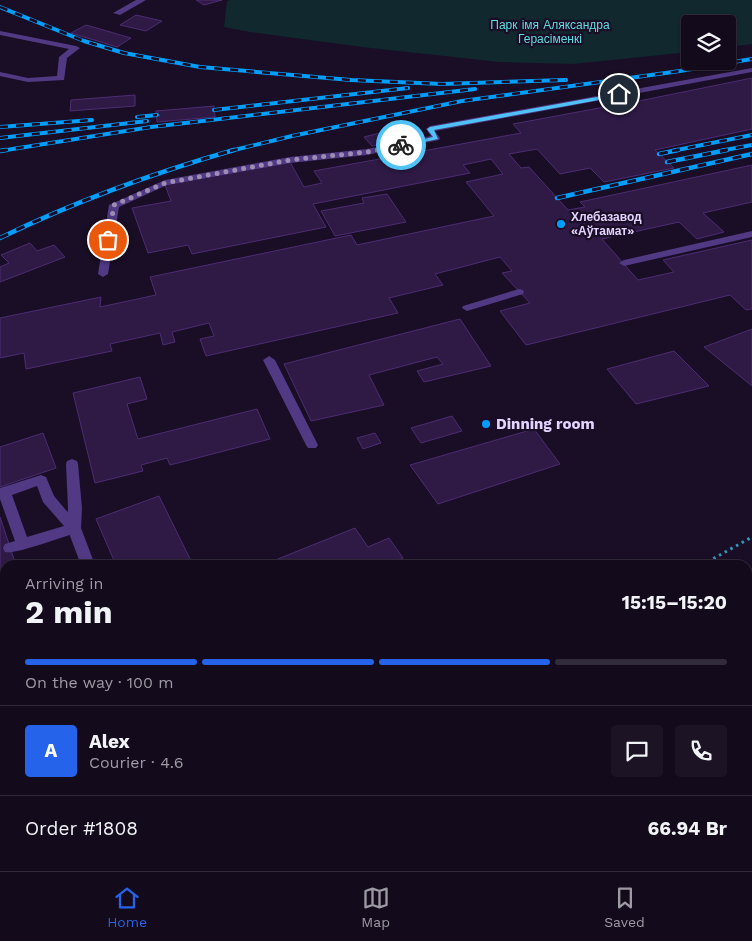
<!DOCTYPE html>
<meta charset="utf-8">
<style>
:root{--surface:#130a1c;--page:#1c1325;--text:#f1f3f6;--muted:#9d9aa3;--line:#322b3b;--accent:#2563eb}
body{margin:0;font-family:"Work Sans",sans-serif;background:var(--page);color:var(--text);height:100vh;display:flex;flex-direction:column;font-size:19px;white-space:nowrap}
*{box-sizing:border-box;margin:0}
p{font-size:16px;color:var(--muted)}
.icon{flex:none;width:28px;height:28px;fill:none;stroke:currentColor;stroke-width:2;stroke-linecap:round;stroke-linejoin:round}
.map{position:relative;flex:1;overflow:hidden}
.details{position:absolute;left:0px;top:560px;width:752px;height:311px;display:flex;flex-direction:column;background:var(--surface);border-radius:15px 15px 0 0;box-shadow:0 1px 4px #0004,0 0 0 1px var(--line)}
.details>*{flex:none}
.tools{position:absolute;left:681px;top:15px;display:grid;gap:10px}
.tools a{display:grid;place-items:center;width:55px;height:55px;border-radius:5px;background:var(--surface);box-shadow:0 1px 4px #0004,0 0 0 1px var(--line);font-size:25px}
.pin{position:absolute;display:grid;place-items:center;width:42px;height:42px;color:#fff;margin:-21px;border:2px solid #fff;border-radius:50%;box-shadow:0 1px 5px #0007}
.courier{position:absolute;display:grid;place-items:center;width:50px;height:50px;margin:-25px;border:4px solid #4fc3f7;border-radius:50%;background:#fff;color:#222;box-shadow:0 1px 6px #0007}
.head em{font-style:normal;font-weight:700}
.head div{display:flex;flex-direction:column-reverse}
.head{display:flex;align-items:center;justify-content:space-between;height:85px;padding:0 25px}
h1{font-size:32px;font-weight:700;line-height:38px}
.bar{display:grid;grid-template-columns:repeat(4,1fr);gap:8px 5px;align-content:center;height:60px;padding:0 25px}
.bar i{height:6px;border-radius:4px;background:var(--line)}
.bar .selected{background:var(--accent)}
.bar p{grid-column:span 4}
.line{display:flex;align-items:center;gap:12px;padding:0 25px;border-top:1px solid var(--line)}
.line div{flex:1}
.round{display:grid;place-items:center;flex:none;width:52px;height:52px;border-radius:5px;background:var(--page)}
.tabs{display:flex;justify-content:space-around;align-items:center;height:70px;border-top:1px solid var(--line);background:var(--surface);font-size:14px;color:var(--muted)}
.tabs a{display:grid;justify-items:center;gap:2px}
.tabs .selected{color:var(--accent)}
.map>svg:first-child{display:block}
</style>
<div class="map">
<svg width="752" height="871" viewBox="0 0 752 871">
<rect width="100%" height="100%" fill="#190e25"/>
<!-- green -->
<path fill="#11282f" d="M230 0H752V44L728 47V24H690V52L573 64 499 62 362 47 250 32 224 27 227 1Z"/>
<!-- building -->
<g fill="#2f1a46" stroke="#4d2c72">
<path d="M196 0H222L204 5Z"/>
<path d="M136 15 162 21 146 31 120 25Z"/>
<path d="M86 25 131 38 117 47 71 33Z"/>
<path d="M752 78V129L655 150 674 168 604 182 590 168 560 174 537 149 509 154 521 168 529 167 568 210 585 207 580 202 752 165V202L703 213 724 232 697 239 679 222 602 239 638 280 674 272 663 260 752 240V309L746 310 730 295 526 345 500 311 530 303 502 273 512 271 500 257 435 274 443 285 389 298 398 313 206 356 200 339 214 336 209 323 172 332 175 342 163 345 160 333 110 344 112 351 26 369 24 353 0 358V318L101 297 100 307 156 295 150 277 351 235 357 245 494 216 466 182 503 174 491 159 463 165 470 173 313 204 326 227 192 254 188 245 148 253 132 208 171 201 165 185 290 162 304 187 322 183 314 171 521 133 513 124 610 106 605 101 616 99 624 104Z"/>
<path d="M135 95V106L70 111 71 100Z"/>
<path d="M214 106 215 117 157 122 156 111Z"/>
<path d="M403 127 411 137 372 146 364 137Z"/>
<path d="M387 194 406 222 335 236 321 211 364 203 362 198Z"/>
<path d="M30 243 37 251 54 245 65 257 0 282V267L9 263 1 255Z"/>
<path d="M460 319 491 366 424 382 417 371 443 364 437 357 369 375 384 405 311 421 284 364Z"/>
<path d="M752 329V386L704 347Z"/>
<path d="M674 351 709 386 636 404 607 369Z"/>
<path d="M140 377 147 399 127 404 138 439 257 409 270 439 170 465 167 458 141 465 143 471 95 483 73 393Z"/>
<path d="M452 416 462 431 421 443 411 428Z"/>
<path d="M534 429 560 464 438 504 410 465Z"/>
<path d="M43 433 56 468 0 487V447Z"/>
<path d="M375 433 381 443 363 449 357 438Z"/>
<path d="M159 496 193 565H116L96 519Z"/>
<path d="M0 517 16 565H5V636L0 638Z"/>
<path d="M355 528 368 547 389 538 403 558 386 565H263Z"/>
<path d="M752 677V749L748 744V679Z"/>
<path d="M5 705V866H71L72 871H0V707Z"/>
<path d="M748 744 752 749V785L748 788Z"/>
<path d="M482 866H611L603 871H474Z"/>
</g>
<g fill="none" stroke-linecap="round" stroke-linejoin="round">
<!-- path -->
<path stroke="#2e9ab8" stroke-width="3" stroke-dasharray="2.5 4" stroke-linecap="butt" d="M702 565 752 537"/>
<!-- lane -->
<g fill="#513984" fill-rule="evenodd">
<path d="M136 0H146L120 15 113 13Z"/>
<path d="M0 31 76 46 80 48 67 58 64 80 28 82 0 76V72L28 78 57 76 59 57 69 49 0 35Z"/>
<path d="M752 68V72L435 131 440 138 439 140 367 155 290 163 167 185 119 207 108 274 103 277 98 274 109 205 165 180 290 157 367 149 431 136 426 129 430 126Z"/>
<path d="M752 231V237L624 266 619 263 624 260Z"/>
<path d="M519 289 523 290 524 292 523 294 467 311 462 308 463 306Z"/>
<path d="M269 356 275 360 318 445 316 448H308L306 445 263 360Z"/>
<path d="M41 475 46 477 54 496 81 528 79 532C65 536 15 555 5 552L3 548 5 544 15 541 0 499V488ZM37 486 43 502 64 526 27 537 12 495Z"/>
<path d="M5 659V673L0 674V660Z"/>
<path d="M752 836V854L748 856V838Z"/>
<path d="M76 866H94L95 871H77Z"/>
<path d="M701 866H725L723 871H699Z"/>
</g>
<!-- street -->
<g fill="#513984" fill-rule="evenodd">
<path d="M72 459 77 461 78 464 82 508 81 528 95 565H81L67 528 68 508 66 464 67 461Z"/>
<path d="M752 590V603L748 604V592Z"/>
<path d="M178 866H196L198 871H180Z"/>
<path d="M269 866H293L291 871H267Z"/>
</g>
<!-- rail-far1 casing -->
<g stroke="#009efd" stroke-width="4">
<g id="rail-far1">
<path d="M0 7 84 41 124 53 200 67 351 80 442 84 566 80"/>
<path d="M214 110 408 88"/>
<path d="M137 117 157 115"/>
<path d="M0 127 92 120"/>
<path d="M0 138 147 121"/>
<path d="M0 151 151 127 475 89"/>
<path d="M230 151 292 136 462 101 680 71 752 59"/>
<path d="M672 151 752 135"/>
<path d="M720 151 752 145"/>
</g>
</g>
<!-- rail casing -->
<g stroke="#009efd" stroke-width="4.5">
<g id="rail">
<path d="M0 151 6 150"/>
<path d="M659 154 678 150"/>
<path d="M667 162 727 150"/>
<path d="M557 198 752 154"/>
<path d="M0 238C76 201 153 173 234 150"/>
</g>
</g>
<!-- rail-far1 -->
<use href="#rail-far1" stroke="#190e25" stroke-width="2.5" stroke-dasharray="8" stroke-linecap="butt"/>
<!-- rail -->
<use href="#rail" stroke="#190e25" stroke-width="3" stroke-dasharray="9" stroke-linecap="butt"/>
</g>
<!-- route -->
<path fill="#4fc3f7" d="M619 93 621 96 434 130 438 139 401 147 398 145 433 137 427 129 430 127Z"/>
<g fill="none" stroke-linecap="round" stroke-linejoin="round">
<!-- done -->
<path stroke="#9d8db3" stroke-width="5" stroke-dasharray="0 9" d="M108 240 114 205 165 183 290 160 367 152 401 145"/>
</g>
<!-- markers -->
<g fill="#009efd" stroke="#190e25" stroke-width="2">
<circle cx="561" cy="224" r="5"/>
<circle cx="486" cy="424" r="5"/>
</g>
<g text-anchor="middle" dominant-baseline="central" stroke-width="4.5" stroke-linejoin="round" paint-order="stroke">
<!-- far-park labels -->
<g font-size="12" fill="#5ddde1" stroke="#190e25">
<text x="550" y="25">Парк імя Аляксандра<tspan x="550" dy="14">Герасіменкі</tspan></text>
</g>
<!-- far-poi labels -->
<g font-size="12" font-weight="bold" fill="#e4d2ff" stroke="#190e25" text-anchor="start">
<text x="571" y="217">Хлебазавод<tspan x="571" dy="14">«Аўтамат»</tspan></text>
</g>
<!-- poi labels -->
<g font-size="15" font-weight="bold" fill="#e4d2ff" stroke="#190e25" text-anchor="start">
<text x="496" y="424">Dinning room</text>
</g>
</g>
</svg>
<div class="tools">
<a><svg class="icon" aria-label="layers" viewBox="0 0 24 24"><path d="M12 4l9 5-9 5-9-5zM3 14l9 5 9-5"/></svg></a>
</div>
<div class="pin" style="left:108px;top:240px;background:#ea580c"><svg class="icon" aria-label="bag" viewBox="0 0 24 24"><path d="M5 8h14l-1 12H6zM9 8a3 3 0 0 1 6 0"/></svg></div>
<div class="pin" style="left:619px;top:94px;background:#1f2937"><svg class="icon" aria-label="home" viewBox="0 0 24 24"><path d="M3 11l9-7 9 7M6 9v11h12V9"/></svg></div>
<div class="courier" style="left:401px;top:145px"><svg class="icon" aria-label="bike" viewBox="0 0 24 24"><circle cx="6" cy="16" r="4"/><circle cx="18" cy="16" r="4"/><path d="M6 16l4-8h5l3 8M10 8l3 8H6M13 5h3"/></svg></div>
<section class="details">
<div class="head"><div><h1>2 min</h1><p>Arriving in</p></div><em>15:15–15:20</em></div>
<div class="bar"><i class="selected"></i><i class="selected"></i><i class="selected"></i><i></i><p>On the way · 100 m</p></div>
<div class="line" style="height:90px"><b class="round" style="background:var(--accent);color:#fff">A</b><div><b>Alex</b><p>Courier · 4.6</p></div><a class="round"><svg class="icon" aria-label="chat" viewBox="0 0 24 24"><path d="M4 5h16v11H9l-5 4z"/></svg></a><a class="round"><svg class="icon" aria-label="phone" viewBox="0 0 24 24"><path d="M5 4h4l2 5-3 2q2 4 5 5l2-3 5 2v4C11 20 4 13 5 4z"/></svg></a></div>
<div class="line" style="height:65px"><div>Order #1808</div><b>66.94 Br</b></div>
</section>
</div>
<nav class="tabs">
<a class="selected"><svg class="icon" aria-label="home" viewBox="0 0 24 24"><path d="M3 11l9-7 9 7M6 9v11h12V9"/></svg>Home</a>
<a><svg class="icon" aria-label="map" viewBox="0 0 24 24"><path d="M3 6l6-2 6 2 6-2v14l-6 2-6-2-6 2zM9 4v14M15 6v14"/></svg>Map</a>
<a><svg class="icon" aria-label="saved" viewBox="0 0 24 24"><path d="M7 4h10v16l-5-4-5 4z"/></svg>Saved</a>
</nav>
